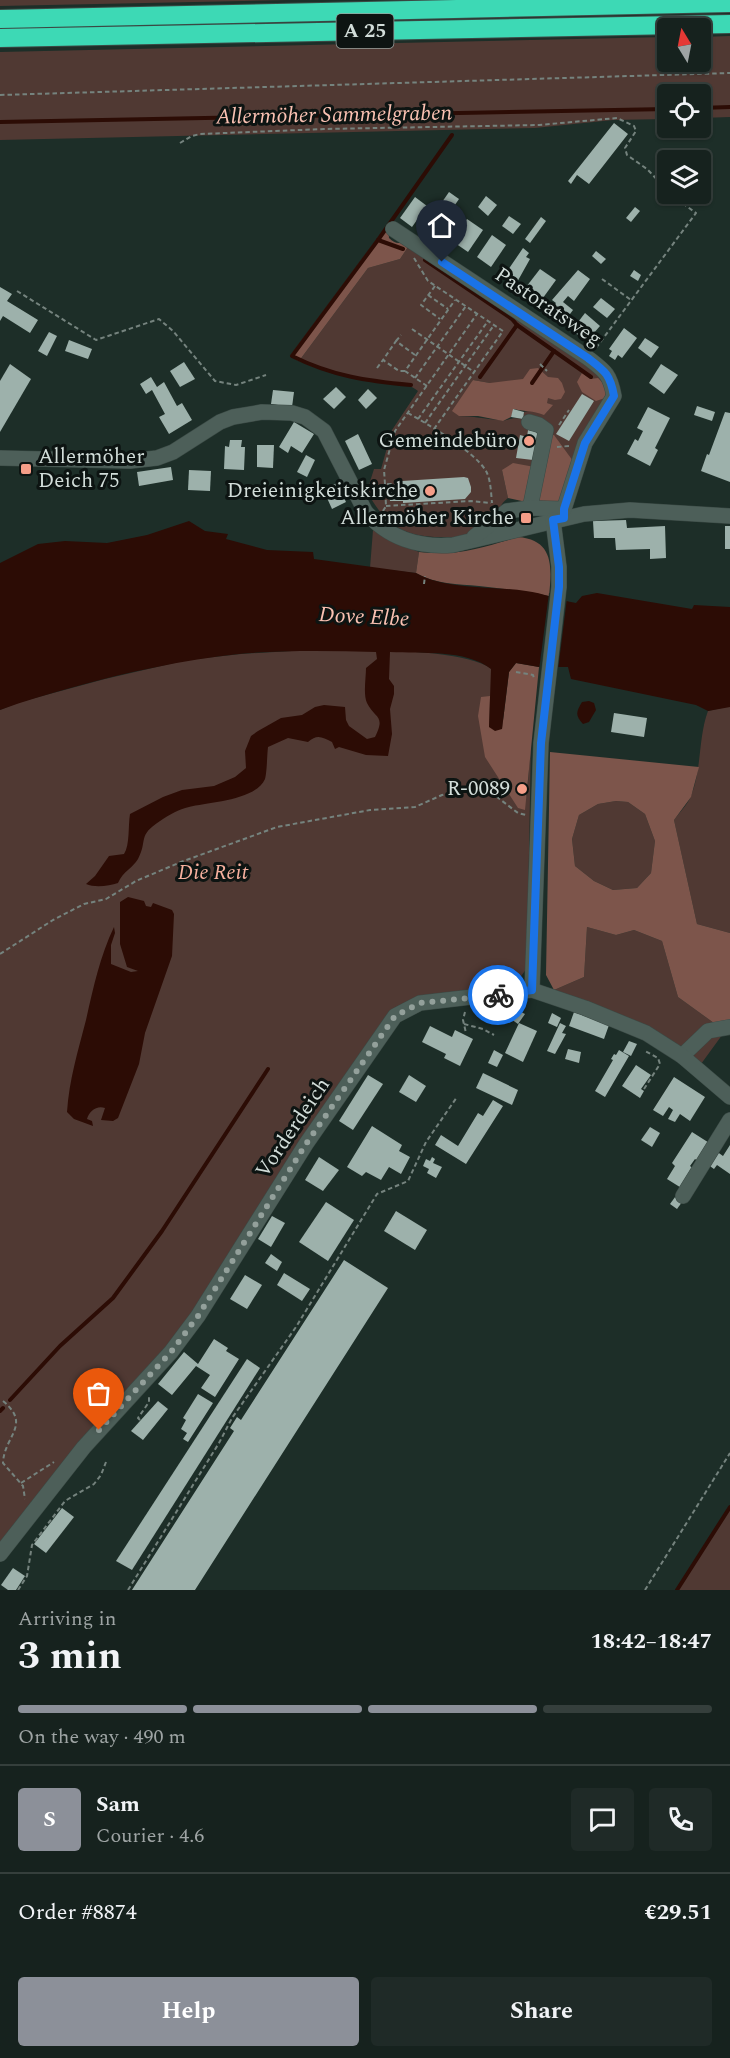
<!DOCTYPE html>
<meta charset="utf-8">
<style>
:root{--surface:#16221e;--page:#1f2a27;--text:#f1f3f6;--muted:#9ea4a4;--line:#353f3c;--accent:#8c9099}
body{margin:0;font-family:Spectral,serif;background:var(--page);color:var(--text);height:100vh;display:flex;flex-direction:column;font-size:22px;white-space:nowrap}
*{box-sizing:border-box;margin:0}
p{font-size:20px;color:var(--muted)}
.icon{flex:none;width:33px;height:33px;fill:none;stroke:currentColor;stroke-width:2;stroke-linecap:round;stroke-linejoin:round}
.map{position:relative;height:1590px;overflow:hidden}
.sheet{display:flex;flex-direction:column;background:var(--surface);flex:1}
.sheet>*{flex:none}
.needle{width:39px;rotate:350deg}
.buttons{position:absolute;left:657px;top:18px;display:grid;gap:12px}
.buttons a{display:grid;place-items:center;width:54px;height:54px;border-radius:6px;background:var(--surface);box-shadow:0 2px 4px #0004,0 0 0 2px var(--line);font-size:30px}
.pin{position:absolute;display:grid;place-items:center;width:51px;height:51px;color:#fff;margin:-62px -26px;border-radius:50% 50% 50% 0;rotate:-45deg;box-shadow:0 0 6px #0007}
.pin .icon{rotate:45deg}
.courier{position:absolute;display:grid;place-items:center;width:60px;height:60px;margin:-30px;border:4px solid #1a73e8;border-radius:50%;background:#fff;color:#222;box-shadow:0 2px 8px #0007}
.overview em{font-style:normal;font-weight:700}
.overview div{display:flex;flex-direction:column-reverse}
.overview{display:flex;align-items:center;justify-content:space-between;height:102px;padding:0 18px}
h1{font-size:39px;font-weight:700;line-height:45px}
.bar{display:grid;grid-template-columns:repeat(4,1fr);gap:9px 6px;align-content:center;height:72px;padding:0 18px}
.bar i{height:8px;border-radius:4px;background:var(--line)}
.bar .current{background:var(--accent)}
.bar p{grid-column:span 4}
.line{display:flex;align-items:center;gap:15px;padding:0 18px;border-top:2px solid var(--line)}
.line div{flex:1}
.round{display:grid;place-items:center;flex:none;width:63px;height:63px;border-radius:6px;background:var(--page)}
.button{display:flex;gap:12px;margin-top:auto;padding:12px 18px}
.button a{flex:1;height:69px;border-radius:6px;background:var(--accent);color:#fff;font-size:24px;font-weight:700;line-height:69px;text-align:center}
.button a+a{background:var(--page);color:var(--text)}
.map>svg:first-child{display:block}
</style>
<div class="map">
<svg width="730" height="1590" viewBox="0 0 730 1590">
<rect width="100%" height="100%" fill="#1d2e28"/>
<!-- green -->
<g fill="#503933" fill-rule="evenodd">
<path d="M0 0H289L0 6Z"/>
<path d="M730 36V117L701 118 700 94H668L667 119 613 120 535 128 0 140V52L667 37 668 62H700L701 37Z"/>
<path d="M410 244 603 376 609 396 573 461 540 468 502 470 508 498C499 505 501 509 495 516 490 522 479 529 472 533 464 537 450 538 440 537 403 537 384 524 367 491L374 469H381L392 430 418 391C404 379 381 384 363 380 341 376 319 370 299 361L368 268 400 259ZM473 380 490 383 552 405 524 412 523 419C509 416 508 422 499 420 485 419 473 416 459 416Z"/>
<path d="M373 530 388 539 419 552 416 573 370 568Z"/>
<path d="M292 651C338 651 456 645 492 669L518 784 527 796 531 739 527 968 519 979 509 987 392 1012 192 1314 166 1348 0 1544V710L20 702 105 679 187 660 241 654Z"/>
<path d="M726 707H730V933L697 924 674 820C680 812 688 804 691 796 702 769 698 738 708 711Z"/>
<path d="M616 801 628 802 645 814 655 841 651 873 637 888 613 890 594 881 575 866 572 839 579 815 598 804Z"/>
<path d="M587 927 616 935 634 930 662 941 678 997 725 1031 701 1064 554 990 584 977Z"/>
<path d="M730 1507V1590H677Z"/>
</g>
<!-- forest -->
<g fill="#7d554b" fill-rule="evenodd">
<path d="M388 224 389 238C395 244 399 244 408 241L410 244 400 259 368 268 299 361 290 356Z"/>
<path d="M538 368 548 377 558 378 562 383 565 392 561 399 555 400 548 398 547 403 553 405 544 415C532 410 526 412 514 409L511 417 503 421 478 416H459L452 411 473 380 490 383 523 379 530 369Z"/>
<path d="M582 373 590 379 598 378 607 387 605 398 596 401 582 392 577 382Z"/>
<path d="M554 435 573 461 560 504 531 503 508 498 502 470 513 463 540 468 546 436Z"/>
<path d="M518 537C554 540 552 567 549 596 526 591 503 589 479 586 458 584 435 584 416 573L419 552C458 556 481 548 518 537Z"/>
<path d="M516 663 539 667 525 810 518 808 485 757 478 716 481 697 490 696 489 727 502 729 509 672Z"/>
<path d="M550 752 699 767 691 797 674 820 697 924 730 933V1027L725 1031 678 997 662 941 634 930 616 935 587 927 584 977 554 990 546 975ZM616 801 628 802 645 814 655 841 651 873 637 888 613 890 594 881 575 866 572 839 579 815 598 804Z"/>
</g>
<!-- water -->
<g fill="#2c0c05">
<path d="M189 521 205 531 228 534 226 539 267 550 313 552 314 559 416 573C446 590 492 586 526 591 543 593 559 600 576 603L582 596 597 593 692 609 694 605 730 607V707L708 711 696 705 571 679 568 667H539L516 663 509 672 502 729 495 731 489 727 491 669C465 649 422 654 390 652L389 679 394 686V694L390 709 392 734 388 756 366 755 339 747 335 749 332 742C322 737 317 734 308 742L288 738 268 747C267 755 267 772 265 779 255 801 208 802 189 807 179 809 169 815 160 821 137 836 148 840 138 859 133 868 123 871 118 883 109 886 95 888 86 884L95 876 109 856 124 854C130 845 128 826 130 814L163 797 182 790 214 786 235 777 246 768 245 751 251 736 258 731 281 718 302 715 315 707 324 705 345 707 346 720 349 726 367 739 375 737C386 715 375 719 367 703 363 694 366 678 366 668L377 659 376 652C331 651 285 650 239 654 183 660 128 672 74 687 49 694 24 701 0 710V563L38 544 65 541 107 543 147 535Z"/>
<path d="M589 701 594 703 596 710 589 722 583 724C575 715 576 712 582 702Z"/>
<path d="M128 897 144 901 146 906 151 907 153 903 172 910 174 914 172 956 145 1033 139 1064 118 1118 113 1121 101 1120 105 1108C97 1105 89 1111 87 1119L92 1121 93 1126 74 1119 67 1112C69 1080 78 1051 86 1020 93 989 100 956 114 927L115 933 111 945V964L131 972 138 971 127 967 120 944V902Z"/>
</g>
<!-- pier -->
<path fill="#1d2e28" d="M549 593 567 598 558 670H539Z"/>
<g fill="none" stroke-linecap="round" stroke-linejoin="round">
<!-- stream -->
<g stroke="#2c0c05" stroke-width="4">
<path d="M700 108 730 107"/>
<path d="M0 122 668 109"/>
<path d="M378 240 452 135"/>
<path d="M403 249 378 240 292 356C332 376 367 381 411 385"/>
<path d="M425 260 512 319 517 325 591 377"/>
<path d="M480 377 517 325"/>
<path d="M532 383 554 351"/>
<path d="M10 1400 60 1346 113 1298 162 1231 268 1069"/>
<path d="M0 1411 3 1408"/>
<path d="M677 1590 730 1507"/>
</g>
</g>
<!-- building -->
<g fill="#9db1ab">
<path d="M614 123 628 134 589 184 577 175 571 184 568 181Z"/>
<path d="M449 192 459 199 450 212 440 205Z"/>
<path d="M486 196 497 205 488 216 478 207Z"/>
<path d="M415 197 427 206 412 227 400 218Z"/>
<path d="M635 207 640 211 631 222 626 218Z"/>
<path d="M509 216 521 224 513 234 502 226Z"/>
<path d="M541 217 546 221 530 243 525 239Z"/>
<path d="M467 219 483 230 468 252 452 241Z"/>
<path d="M492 235 506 245 491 267 477 257Z"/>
<path d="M523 248 529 253 526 257 530 259 516 284 504 276Z"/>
<path d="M596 251 606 259 601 264 592 256Z"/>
<path d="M540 269 556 280 540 302 523 291Z"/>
<path d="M578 270 590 279 574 301 568 296 563 302 573 310 561 326 547 315 556 303 552 300Z"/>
<path d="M634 270 641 275 638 281 630 276Z"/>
<path d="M0 287 12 294 7 301 38 320 30 333 3 316 0 321Z"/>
<path d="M601 298 615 309 607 318 593 307Z"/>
<path d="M585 313 600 326 586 342 572 330Z"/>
<path d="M624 328 637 338 622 358 618 355 615 360 609 356 612 351 609 349Z"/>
<path d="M49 332 57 336 47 356 38 351Z"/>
<path d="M645 338 659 347 651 358 638 348Z"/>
<path d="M69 340 92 349 88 359 65 351Z"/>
<path d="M184 362 195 379 180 387 170 371Z"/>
<path d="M10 364 31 379 0 432V381Z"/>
<path d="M661 364 678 375 664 394 649 383Z"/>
<path d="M151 377 157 387 164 382 177 406 182 403 192 420 169 434 159 417 165 414 152 390 146 394 140 384Z"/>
<path d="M336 387 346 397 334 409 323 399Z"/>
<path d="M368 389 377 398 366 409 358 400Z"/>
<path d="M273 390 294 392 292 407 271 404Z"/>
<path d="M582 394 594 401 569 441 556 434Z"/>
<path d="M697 406 715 412 712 421 694 415Z"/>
<path d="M648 407 670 418 655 448 658 450 650 466 627 454 635 439 638 441 643 431 637 428Z"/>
<path d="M513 409 524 412 523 419 511 417Z"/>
<path d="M725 412 730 413V482L701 471 707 454 709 455Z"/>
<path d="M294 422 314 434 302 453 291 446 288 453 279 447Z"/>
<path d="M528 430 540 432 533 460 516 458 520 435 527 437Z"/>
<path d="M358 434 372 464 359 470 345 441Z"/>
<path d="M230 440H242L241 447H245L244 470 224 469 225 446 229 447Z"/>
<path d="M257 445H274L273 468 257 467Z"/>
<path d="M306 455 315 460 307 477 297 472Z"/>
<path d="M171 467 173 480 139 486 137 472Z"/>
<path d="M189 470 211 471 210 491 188 490Z"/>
<path d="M464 477 468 478 471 487V492L465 499 403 503V501H390L389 489H403L402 481Z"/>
<path d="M337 483 346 502 332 509 323 489Z"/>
<path d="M626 520 627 528 665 526 666 558 650 559V549L616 550 615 538H594L593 521Z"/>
<rect x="725" y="526" width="5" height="23"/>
<path d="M614 713 647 718 644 737 611 732Z"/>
<path d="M517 1010 525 1014 518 1024 511 1019Z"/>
<path d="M574 1012 609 1025 604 1039 569 1026Z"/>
<path d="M552 1013 561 1018 557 1027 548 1023Z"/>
<path d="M519 1023 537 1031 523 1062 505 1053Z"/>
<path d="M560 1023 566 1026 562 1033 566 1034 555 1054 547 1051Z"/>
<path d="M430 1026 452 1037 455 1030 473 1039 460 1066 444 1058 446 1054 422 1042Z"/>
<path d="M629 1041 637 1044 631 1056 623 1052Z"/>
<path d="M568 1049 581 1052 579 1063 565 1059Z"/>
<path d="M494 1050 503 1055 497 1067 488 1063Z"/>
<path d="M619 1050 629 1056 605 1097 595 1091 613 1060 611 1059 614 1054 616 1055Z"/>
<path d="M636 1065 651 1075 641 1089 644 1091 640 1098 622 1086Z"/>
<path d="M483 1073 518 1090 512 1105 476 1088Z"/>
<path d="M368 1075 383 1084 353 1130 339 1121Z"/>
<path d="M409 1075 426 1086 416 1102 399 1092Z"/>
<path d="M674 1077 705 1097 690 1121 680 1114 675 1122 668 1119 673 1110 669 1107 663 1116 653 1110Z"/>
<path d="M493 1100 503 1106 466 1164 435 1145 441 1135 458 1146 478 1113 483 1116Z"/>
<path d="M372 1126 402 1145 399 1151 410 1157 401 1174 389 1167 381 1180 366 1172 362 1176 347 1167Z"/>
<path d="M650 1127 660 1133 652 1147 641 1140Z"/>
<path d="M692 1132 714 1146 702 1164 695 1159 690 1166 695 1170 683 1189 667 1179 675 1166 672 1163Z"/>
<path d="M730 1145V1174L717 1165 714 1169 707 1164 716 1151 723 1156Z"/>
<path d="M319 1157 339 1170 323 1191 305 1180Z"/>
<path d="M432 1157 435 1159 433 1163 442 1167 436 1178 427 1173 429 1169 423 1166 426 1159 430 1161Z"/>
<path d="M678 1193 685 1198 677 1209 670 1204Z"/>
<path d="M326 1202 354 1220 328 1261 299 1242Z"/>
<path d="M396 1211 427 1230 415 1250 384 1231Z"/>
<path d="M272 1216 285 1223 271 1247 258 1239Z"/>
<path d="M271 1254 282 1262 277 1271 265 1263Z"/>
<path d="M344 1260 388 1288 195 1590H132L234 1431 230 1428 237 1417 241 1420Z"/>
<path d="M284 1273 310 1289 302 1301 277 1285Z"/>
<path d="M245 1275 262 1285 247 1309 230 1299Z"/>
<path d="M214 1339 228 1348 226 1351 239 1359 215 1397 201 1388 210 1375 196 1366 172 1395 158 1384 184 1352 198 1364Z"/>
<path d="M247 1359 260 1368 132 1570 116 1561Z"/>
<path d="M198 1394 213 1403 188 1442 183 1439 187 1433 181 1429 186 1420 183 1418Z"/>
<path d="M158 1401 168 1409 143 1440 131 1431Z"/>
<path d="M62 1508 74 1517 46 1553 34 1544Z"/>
<path d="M13 1568 25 1576 16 1590H8L1 1585Z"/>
</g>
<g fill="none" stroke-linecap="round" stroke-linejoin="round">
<!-- minor casing -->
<g stroke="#3b4a45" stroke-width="16">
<g id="minor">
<path d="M393 229 588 358C605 371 610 374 614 396L585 443 564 509V518"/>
<path d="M529 422 539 425 546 430 530 508"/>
<path d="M0 458 130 461 157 458 173 452 220 422 233 417 262 412 292 413 305 417 324 431 365 511C387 538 419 548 453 545L584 514 630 510 730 516"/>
<path d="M474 537 507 511 530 508 564 509"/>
<path d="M532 990 541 743 559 587V567L553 520"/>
<path d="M682 1056 708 1031 730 1027"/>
<path d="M683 1196 730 1120"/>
<path d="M0 1554 84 1447 171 1352 198 1316 306 1144 395 1016 420 1003 532 990 585 1008 646 1033 682 1056 730 1097"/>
</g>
</g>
<!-- highway casing -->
<g stroke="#3b4a45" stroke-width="20">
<g id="highway">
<path d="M0 19 730 3"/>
<path d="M0 38 730 24"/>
</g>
</g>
<!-- path -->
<g stroke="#75837e" stroke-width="2" stroke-dasharray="4.5 3" stroke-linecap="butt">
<path d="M0 95 730 73"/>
<path d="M180 143 192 136 200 134 324 129 539 125 617 118 634 126 636 131 625 148 627 155 647 169 668 191"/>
<path d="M414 258 428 281 503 331 434 429"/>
<path d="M602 279 631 300"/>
<path d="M435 286 421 305 440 319"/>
<path d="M17 291 96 340 159 319 173 331 215 381 236 385 266 375"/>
<path d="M428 295 448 309"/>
<path d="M412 329 474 372"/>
<path d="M396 341 401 335"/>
<path d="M596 348 696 213 670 194"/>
<path d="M540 364 547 371"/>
<path d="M377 368 383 360"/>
<path d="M405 371H399L383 360 396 341 415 355"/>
<path d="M415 378 466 306"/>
<path d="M427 386 405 371 455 300"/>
<path d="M408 413C429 425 474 451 486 471 491 480 491 494 492 503"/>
<path d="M418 419 488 321"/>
<path d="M425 423 494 325"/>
<path d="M559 425 569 410"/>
<path d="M557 447 569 446"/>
<path d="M385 484 384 470 395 431 477 314"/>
<path d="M386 506 471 501 491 503"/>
<path d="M383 511 386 506 385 484H399"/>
<path d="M424 584 425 576"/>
<path d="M516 672 533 675 534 678"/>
<path d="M0 954 53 920 84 904 106 899 136 881 181 862 277 827 370 810 415 807 442 795 470 788 493 794 518 813 526 815"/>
<path d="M465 1012 463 1020 466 1033"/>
<path d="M464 1024 483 1029 494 1035"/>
<path d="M644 1089 660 1064 658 1058 645 1051"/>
<path d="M3 1401C32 1425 4 1436 3 1463L23 1486 25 1499"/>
<path d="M140 1420 138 1418 149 1402V1396"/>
<path d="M21 1483 54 1462"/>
<path d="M18 1590 27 1576 32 1545 65 1501 94 1484 101 1475 106 1462"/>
<path d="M128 1590 219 1443 232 1418 296 1327 377 1194 408 1181 426 1142 457 1097"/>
<path d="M645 1590 730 1453"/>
</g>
<!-- minor -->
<use href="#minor" stroke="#4d5f59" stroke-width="15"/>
<!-- highway -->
<use href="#highway" stroke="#3dd9b5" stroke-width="18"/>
</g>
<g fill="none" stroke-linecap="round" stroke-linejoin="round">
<!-- done -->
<path stroke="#93a09b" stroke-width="6" stroke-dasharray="0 10.8" d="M99 1430 171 1352 198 1316 306 1144 395 1016 420 1003 498 995"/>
<!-- route -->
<path stroke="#1a73e8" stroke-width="8" d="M442 262 588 358C605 371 610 374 614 396L585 443 564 509V518L553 520 559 567V587L541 743 532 990 498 995"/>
</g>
<!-- markers -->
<g fill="#f49e88" stroke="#0d1412" stroke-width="2">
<circle cx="529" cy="441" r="6"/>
<rect x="20" y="463" width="12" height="12" rx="3"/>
<circle cx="430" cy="491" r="6"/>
<rect x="520" y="512" width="12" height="12" rx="3"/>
<circle cx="522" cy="789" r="6"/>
</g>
<g text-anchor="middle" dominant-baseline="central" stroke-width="6" stroke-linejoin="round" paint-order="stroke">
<!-- shield labels -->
<rect fill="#0d1412" stroke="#97a19d" stroke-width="1.5" x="336.5" y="14" width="57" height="34" rx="4.5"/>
<g font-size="20" font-weight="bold" fill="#d2ddd9">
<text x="365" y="31">A 25</text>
</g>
<!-- street labels -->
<g font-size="21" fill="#d2ddd9" stroke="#0d1412">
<text transform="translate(548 307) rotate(34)">Pastoratsweg</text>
<text transform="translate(293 1128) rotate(-56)">Vorderdeich</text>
</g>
<!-- poi labels -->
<g font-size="21" fill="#d2ddd9" stroke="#0d1412" text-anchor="end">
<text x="517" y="441">Gemeindebüro</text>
<text x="38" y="457" text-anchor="start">Allermöher<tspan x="38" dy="24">Deich 75</tspan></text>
<text x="418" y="491">Dreieinigkeitskirche</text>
<text x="514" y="518">Allermöher Kirche</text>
<text x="510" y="789">R-0089</text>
</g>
<!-- park labels -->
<g font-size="21" font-style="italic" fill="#f6b09e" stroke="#0d1412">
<text x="213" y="873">Die Reit</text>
</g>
<!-- water labels -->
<g font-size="22" font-style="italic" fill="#fac1b2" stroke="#0d1412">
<text transform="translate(334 115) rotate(-1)">Allermöher Sammelgraben</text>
<text transform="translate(364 617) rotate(3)">Dove Elbe</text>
</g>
</g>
</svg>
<div class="buttons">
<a><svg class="needle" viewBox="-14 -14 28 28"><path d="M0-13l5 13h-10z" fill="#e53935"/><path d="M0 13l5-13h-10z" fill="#9ea4a4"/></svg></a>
<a><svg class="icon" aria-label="locate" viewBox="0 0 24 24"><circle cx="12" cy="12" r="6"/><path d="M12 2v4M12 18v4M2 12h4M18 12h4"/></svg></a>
<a><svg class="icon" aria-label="layers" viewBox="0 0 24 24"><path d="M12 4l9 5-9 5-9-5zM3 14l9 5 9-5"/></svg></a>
</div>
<div class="pin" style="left:99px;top:1430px;background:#ea580c"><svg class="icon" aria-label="bag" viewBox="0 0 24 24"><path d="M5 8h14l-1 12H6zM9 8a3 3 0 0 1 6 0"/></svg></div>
<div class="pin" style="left:442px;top:262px;background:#1f2937"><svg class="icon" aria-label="home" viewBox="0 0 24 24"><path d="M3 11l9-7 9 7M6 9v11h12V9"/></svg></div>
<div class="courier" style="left:498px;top:995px"><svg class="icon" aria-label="bike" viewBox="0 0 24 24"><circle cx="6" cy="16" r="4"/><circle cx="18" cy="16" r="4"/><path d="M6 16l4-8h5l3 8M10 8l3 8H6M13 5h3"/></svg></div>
</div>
<section class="sheet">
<div class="overview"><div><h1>3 min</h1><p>Arriving in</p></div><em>18:42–18:47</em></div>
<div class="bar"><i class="current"></i><i class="current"></i><i class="current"></i><i></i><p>On the way · 490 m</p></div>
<div class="line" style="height:108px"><b class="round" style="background:var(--accent);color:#fff">S</b><div><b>Sam</b><p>Courier · 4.6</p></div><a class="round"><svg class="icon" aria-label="chat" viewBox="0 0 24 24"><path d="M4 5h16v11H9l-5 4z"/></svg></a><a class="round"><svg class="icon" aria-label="phone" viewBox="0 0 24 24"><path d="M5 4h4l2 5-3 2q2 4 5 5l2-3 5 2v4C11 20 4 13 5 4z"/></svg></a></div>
<div class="line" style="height:78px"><div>Order #8874</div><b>€29.51</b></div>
<div class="button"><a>Help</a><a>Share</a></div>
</section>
